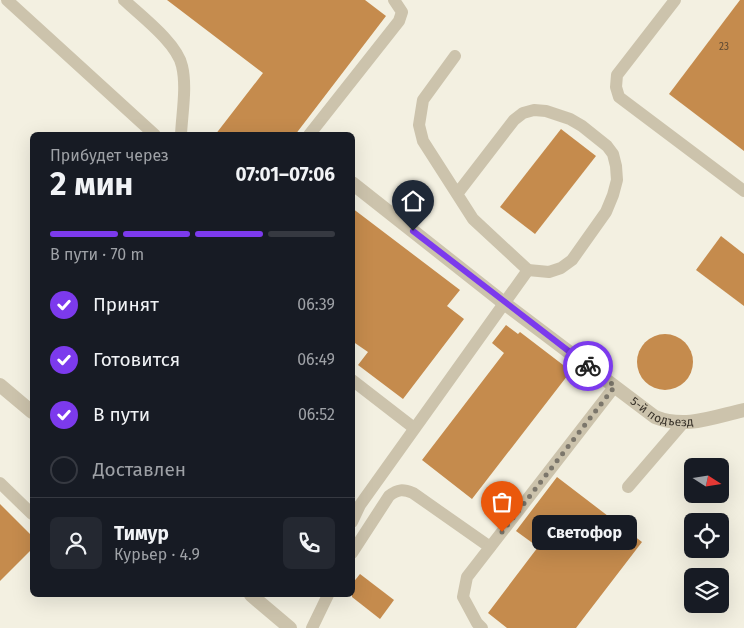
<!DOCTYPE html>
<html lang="ru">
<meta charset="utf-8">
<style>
:root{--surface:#171b24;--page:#242831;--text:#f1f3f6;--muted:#9ea1a6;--line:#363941;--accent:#7c3aed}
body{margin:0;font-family:"Fira Sans",sans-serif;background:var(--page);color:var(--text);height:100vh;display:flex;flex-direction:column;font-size:19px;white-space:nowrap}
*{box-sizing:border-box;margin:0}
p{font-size:16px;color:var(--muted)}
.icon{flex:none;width:28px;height:28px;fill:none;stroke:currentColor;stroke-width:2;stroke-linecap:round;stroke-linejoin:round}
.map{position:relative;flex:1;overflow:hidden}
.details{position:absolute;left:30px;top:132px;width:325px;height:465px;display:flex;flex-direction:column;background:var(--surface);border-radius:8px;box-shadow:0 5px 20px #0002}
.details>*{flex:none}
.needle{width:32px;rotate:102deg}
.buttons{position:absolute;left:684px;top:458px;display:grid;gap:10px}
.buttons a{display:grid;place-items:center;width:45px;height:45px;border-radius:8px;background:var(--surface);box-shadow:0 5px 20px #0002;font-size:25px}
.pin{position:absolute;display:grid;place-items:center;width:42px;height:42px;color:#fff;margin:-51px -21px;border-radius:50% 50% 50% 0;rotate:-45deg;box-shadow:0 0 5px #0007}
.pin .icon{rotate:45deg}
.courier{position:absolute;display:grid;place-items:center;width:50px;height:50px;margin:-25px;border:4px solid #7c3aed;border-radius:50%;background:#fff;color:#222;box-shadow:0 1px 6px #0007}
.bubble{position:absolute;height:35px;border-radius:8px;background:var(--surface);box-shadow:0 5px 20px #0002;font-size:16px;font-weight:700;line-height:35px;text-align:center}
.overview em{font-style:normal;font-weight:700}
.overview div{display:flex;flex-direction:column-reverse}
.overview{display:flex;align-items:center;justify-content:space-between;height:85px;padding:0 20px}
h1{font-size:32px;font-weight:700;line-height:38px}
.bar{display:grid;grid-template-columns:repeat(4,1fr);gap:8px 5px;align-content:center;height:60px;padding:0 20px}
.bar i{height:6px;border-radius:4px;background:var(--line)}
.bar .selected{background:var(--accent)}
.bar p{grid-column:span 4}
.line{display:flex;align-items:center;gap:12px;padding:0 20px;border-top:1px solid var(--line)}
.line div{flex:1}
.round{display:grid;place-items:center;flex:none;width:52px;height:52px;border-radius:8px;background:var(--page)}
ol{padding:0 20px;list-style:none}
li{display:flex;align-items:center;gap:15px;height:55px}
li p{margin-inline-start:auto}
li .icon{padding:5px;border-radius:50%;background:var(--accent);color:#fff;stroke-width:4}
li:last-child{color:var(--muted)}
li i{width:28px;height:28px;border:2px solid var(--line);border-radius:50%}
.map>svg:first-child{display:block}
</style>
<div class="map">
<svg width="744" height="628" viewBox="0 0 744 628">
<rect width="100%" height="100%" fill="#f3f0e1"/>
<!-- building -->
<g fill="#c58b4d">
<path d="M167 0H365L386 16 295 135H215L263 73Z"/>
<path d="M740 0H744V151L669 94Z"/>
<path d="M561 129 596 156 535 234 500 207Z"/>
<path d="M352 208 460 290 447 306 464 319 403 399 358 365 368 352 352 341Z"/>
<path d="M721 236 744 254V306L696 270Z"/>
<path d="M506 325 518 334 520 332 571 371 472 499 422 460 504 353 492 343Z"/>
<circle cx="665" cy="362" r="28"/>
<path d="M557 477 642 542 576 628H507L488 613 538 547 516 531Z"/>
<path d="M0 504 32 536V549L0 581Z"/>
<path d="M360 574 394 600 380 619 352 597V584Z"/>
</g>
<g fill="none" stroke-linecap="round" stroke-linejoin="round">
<!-- service -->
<g stroke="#ccc3ac" stroke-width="12">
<path d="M7 0 155 135"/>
<path d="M124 0C141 16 177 43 182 66 187 87 182 113 181 135"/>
<path d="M675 0 617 75 616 87 619 97 744 191"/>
<path d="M455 56 423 100 419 125 423 141 473 219 528 270 549 272 561 268 572 260 606 212 613 195 617 180 616 166 613 154 607 146 582 126 570 119 546 111 534 110 523 113 514 120 457 194"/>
<path d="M309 135 399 21 402 12 394 0"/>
<path d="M352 380 414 428"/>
<path d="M0 483 32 514"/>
<path d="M628 487 683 423"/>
<path d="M352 522 360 505 528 270"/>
<path d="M352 553 389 496C398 489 403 489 413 493L490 547"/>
<path d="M312 628 328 595"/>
<path d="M482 628 477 623 463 597 467 577 615 386"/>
</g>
<!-- minor -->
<g stroke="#ccc3ac" stroke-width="14">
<path id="s1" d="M352 183 504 303 655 417C685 429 713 417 744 410"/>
<path d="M0 385 32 412"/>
<path d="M251 595 290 628"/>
</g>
</g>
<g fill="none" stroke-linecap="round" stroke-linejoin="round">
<!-- done -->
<path stroke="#7b766b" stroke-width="5" stroke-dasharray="0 9" d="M502 532 615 386 588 366"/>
<!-- route -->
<path stroke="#7c3aed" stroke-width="6" d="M413 231 588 366"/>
</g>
<g text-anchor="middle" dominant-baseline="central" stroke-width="4.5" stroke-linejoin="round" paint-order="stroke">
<!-- number labels -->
<g font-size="10" fill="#5d4a34">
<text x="724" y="47">23</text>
</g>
<!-- street labels -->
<g font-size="12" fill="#3a342b" stroke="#faf8ee">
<text stroke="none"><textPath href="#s1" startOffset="388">5-й подъезд</textPath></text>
</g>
</g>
</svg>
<div class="buttons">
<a><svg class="needle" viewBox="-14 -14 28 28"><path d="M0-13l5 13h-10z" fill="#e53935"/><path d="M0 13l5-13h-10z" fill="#9ea1a6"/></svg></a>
<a><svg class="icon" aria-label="locate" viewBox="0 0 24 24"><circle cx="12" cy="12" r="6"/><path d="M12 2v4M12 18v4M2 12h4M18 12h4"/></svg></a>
<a><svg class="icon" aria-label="layers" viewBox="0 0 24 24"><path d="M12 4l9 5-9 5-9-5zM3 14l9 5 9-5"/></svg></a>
</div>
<div class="pin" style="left:502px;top:532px;background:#ea580c"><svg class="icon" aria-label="bag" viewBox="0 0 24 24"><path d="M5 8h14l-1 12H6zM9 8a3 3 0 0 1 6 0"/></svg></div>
<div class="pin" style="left:413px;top:231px;background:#1f2937"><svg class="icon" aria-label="home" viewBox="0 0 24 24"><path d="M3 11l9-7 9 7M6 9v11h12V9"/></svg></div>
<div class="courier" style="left:588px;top:366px"><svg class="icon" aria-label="bike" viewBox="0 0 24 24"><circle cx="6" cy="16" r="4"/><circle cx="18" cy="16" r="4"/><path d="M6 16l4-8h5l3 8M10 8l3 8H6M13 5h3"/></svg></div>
<div class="bubble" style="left:532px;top:515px;width:105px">Светофор</div>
<section class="details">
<div class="overview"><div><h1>2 мин</h1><p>Прибудет через</p></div><em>07:01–07:06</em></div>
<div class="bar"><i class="selected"></i><i class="selected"></i><i class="selected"></i><i></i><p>В пути · 70 m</p></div>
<ol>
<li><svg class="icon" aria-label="check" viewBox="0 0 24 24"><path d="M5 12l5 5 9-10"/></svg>Принят<p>06:39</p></li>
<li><svg class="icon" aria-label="check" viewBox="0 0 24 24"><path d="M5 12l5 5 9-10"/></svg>Готовится<p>06:49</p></li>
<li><svg class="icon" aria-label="check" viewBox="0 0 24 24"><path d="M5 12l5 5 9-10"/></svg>В пути<p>06:52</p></li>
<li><i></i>Доставлен</li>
</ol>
<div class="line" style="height:90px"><a class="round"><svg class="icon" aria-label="person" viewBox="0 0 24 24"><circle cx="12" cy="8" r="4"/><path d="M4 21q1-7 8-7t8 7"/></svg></a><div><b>Тимур</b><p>Курьер · 4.9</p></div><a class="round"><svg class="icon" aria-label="phone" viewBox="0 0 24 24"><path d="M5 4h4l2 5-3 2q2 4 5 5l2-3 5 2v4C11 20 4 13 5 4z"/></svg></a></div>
</section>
</div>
